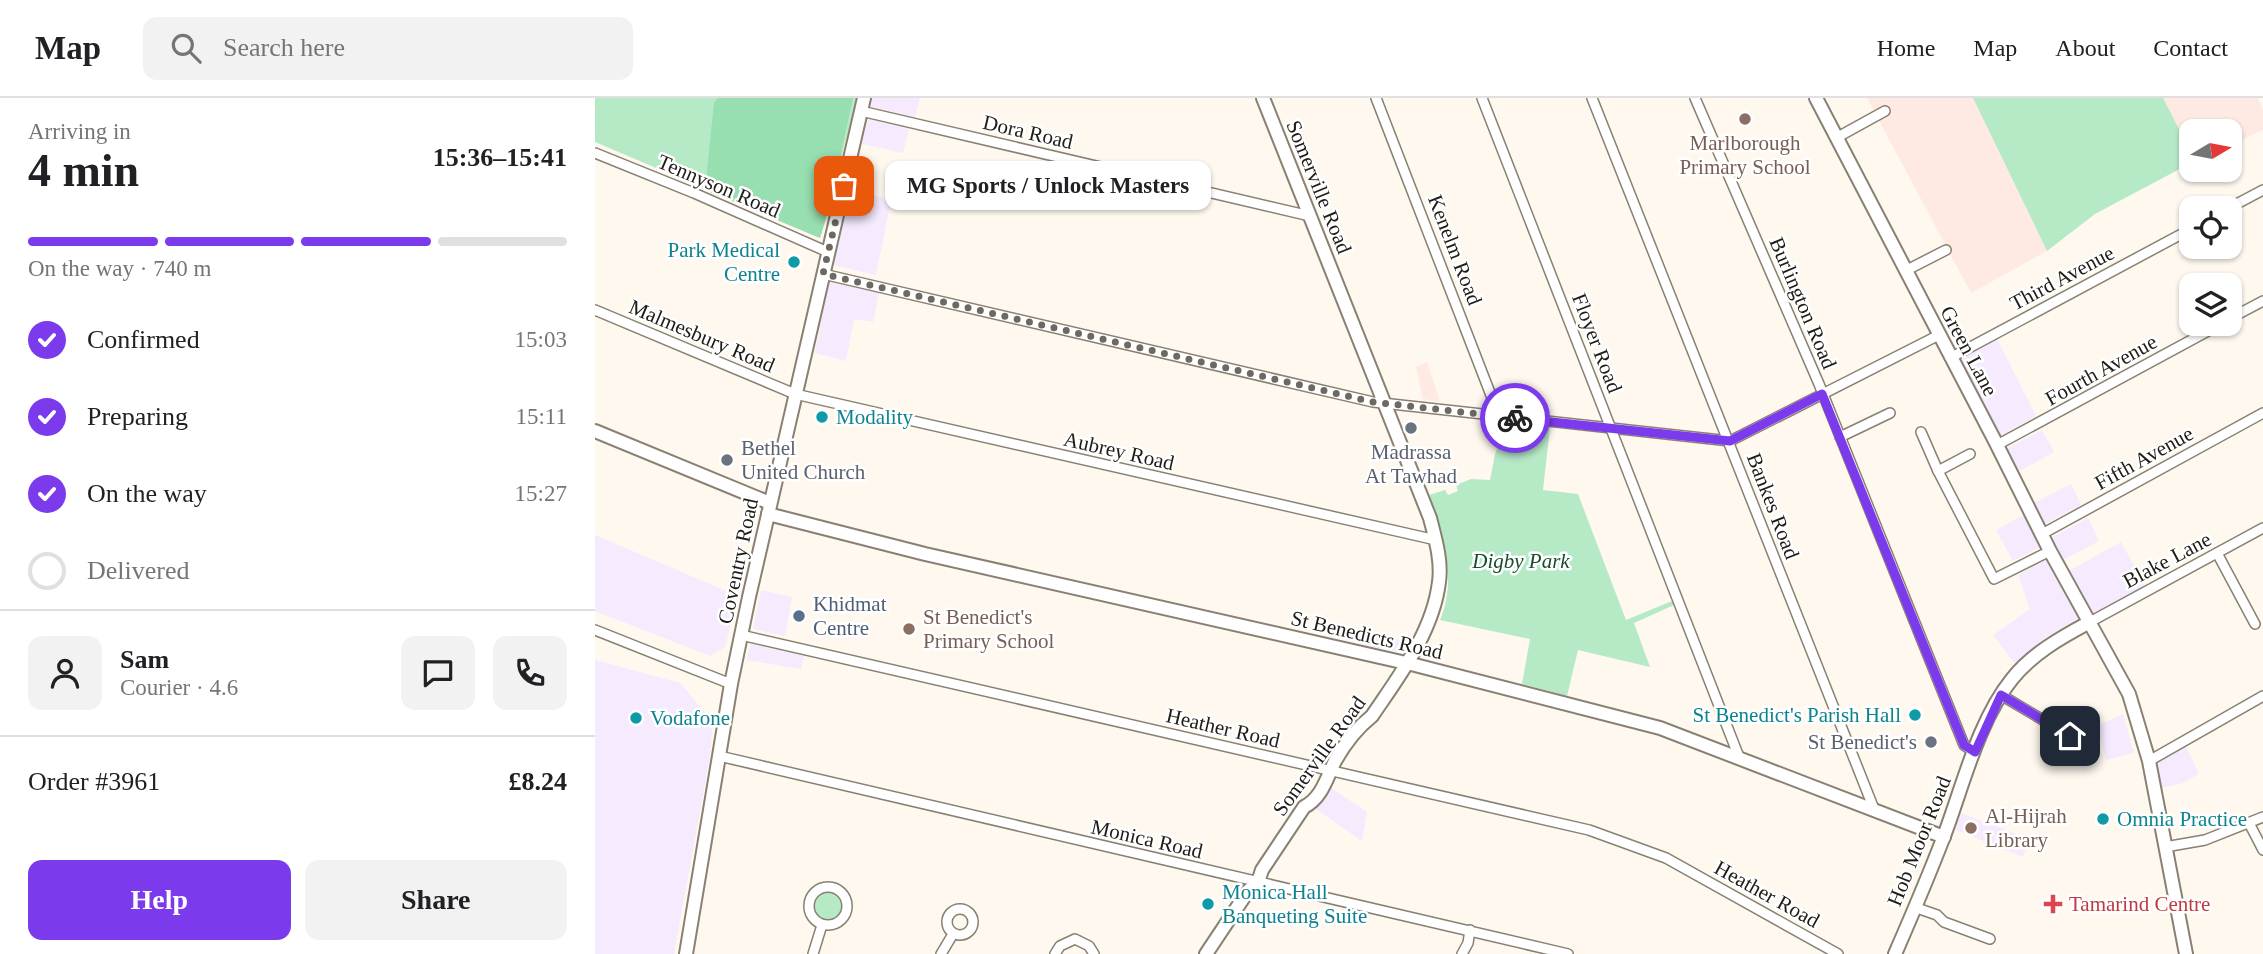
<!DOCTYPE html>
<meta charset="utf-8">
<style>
:root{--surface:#fff;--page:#f2f2f2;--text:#202124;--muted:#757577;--line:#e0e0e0;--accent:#7c3aed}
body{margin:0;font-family:Georgia,serif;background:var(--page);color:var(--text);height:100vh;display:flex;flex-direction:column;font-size:26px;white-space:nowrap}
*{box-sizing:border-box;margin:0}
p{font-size:23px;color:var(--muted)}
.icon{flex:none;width:38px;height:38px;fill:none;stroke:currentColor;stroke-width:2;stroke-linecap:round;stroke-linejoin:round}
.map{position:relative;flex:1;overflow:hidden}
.side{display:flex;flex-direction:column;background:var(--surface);width:595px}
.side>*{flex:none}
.needle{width:46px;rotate:80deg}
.tools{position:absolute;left:1584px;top:21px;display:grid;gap:14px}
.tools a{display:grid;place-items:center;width:63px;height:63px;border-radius:14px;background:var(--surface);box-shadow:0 2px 5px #0004;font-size:35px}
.pin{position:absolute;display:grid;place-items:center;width:60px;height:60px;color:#fff;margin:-30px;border-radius:14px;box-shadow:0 4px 10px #0006}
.courier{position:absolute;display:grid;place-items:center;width:70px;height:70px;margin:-35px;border:5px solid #7c3aed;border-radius:50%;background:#fff;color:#222;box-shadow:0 2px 9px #0007}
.bubble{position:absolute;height:49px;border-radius:14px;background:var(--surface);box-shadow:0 2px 5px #0004;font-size:23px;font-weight:800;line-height:49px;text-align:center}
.head em{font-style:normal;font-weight:800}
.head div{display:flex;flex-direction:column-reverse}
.head{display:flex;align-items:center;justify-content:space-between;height:119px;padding:0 28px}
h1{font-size:46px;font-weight:800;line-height:52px}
.bar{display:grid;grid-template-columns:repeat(4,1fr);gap:10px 7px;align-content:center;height:84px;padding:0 28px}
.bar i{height:9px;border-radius:5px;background:var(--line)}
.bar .on{background:var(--accent)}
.bar p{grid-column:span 4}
.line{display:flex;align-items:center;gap:18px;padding:0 28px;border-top:2px solid var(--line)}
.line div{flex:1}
.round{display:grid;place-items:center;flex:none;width:74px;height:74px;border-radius:14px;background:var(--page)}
ol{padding:0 28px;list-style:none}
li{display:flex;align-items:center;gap:21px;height:77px}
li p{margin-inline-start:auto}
li .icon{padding:7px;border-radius:50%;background:var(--accent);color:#fff;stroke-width:4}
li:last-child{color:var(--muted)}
li i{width:38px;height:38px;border:4px solid var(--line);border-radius:50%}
.primary-button{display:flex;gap:14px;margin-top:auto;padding:14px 28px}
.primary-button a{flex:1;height:80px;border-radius:14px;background:var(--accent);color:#fff;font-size:28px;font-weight:800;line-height:80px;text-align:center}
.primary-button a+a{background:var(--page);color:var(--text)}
header{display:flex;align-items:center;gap:42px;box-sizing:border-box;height:98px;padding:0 35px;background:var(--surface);border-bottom:2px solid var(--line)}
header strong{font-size:33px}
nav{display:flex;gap:38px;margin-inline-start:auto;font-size:24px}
.search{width:490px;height:63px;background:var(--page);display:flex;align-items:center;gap:18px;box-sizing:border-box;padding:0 24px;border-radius:14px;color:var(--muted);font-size:26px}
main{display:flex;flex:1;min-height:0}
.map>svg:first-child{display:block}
</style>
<header>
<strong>Map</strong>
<div class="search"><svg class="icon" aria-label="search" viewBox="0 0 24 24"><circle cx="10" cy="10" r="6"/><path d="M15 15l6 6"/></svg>Search here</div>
<nav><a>Home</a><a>Map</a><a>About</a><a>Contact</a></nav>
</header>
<main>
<section class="side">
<div class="head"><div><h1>4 min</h1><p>Arriving in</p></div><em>15:36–15:41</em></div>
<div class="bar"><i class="on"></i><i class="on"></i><i class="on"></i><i></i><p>On the way · 740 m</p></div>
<ol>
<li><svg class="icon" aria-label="check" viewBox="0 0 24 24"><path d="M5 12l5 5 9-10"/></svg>Confirmed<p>15:03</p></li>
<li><svg class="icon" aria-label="check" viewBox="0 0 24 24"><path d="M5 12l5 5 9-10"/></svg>Preparing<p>15:11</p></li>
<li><svg class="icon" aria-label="check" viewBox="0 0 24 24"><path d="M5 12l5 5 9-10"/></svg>On the way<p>15:27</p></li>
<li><i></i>Delivered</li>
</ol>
<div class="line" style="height:126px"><a class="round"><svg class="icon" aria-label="person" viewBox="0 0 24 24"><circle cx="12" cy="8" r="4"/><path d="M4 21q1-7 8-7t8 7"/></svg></a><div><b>Sam</b><p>Courier · 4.6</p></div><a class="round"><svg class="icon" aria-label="chat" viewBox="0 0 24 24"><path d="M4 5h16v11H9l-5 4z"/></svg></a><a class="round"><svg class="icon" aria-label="phone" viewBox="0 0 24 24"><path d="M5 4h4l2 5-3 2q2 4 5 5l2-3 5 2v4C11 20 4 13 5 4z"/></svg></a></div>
<div class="line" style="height:91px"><div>Order #3961</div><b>£8.24</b></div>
<div class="primary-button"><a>Help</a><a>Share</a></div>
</section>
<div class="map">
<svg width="1668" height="856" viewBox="0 0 1668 856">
<rect width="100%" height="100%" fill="#fef8ef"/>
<!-- commercial -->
<g fill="#f5eafe">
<path d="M276 0H325L320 19 274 8Z"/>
<path d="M273 21 314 31 308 55 267 46Z"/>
<path d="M257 92 296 102 281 177 238 167Z"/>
<path d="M234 184 284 195 278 224 259 221 251 263 220 255Z"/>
<path d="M1402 241 1441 318 1404 338 1362 262Z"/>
<path d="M1447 332 1459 354 1423 374 1411 351Z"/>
<path d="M1476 386 1486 407 1450 426 1447 424 1439 405Z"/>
<path d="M1429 417 1446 448 1418 463 1401 432Z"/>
<path d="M1493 420 1504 443 1466 463 1456 440Z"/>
<path d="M0 437 143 498 130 549 115 558 0 513Z"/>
<path d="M1526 444 1550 488 1495 517 1472 474Z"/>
<path d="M1453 461 1484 520 1451 539 1421 567 1398 537 1435 511 1423 477Z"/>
<path d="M166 492 197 499 190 538 158 531Z"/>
<path d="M769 534 816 545 811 555 766 547Z"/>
<path d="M155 546 209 558 206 571 152 562Z"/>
<path d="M0 562 85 585 118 624 114 664 79 856H0Z"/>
<path d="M1528 616 1539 655 1511 662 1502 628Z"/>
<path d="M1590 647 1604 676 1588 685 1566 690 1561 663Z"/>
<path d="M736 690 772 714 767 743 721 711Z"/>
<path d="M1366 715 1435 741 1428 759 1359 731Z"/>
</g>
<!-- industrial -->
<g fill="#feeae3">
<path d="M1272 0H1378L1452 153 1376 195Z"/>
<path d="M1568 0H1663L1668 12V32L1635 47 1634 33H1596V54Z"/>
<path d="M832 264 845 304 828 301 821 269Z"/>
</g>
<!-- green -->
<g fill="#b6eac7">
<path d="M0 0H262L225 140 0 44Z"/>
<path d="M1378 0H1568L1596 54V65L1500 116 1452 153Z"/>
<path d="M911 327 955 330 948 392 983 396 1031 522 1077 503 1079 507 1039 525 1055 569 983 552 972 598 927 586 935 541 845 522C863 479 847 438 834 397L850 392 853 397 863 393 861 387 876 381 895 382 900 356Z"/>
<circle cx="233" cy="808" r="16"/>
</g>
<!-- forest -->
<path fill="#97deb0" d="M123 0H258L234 111 225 140 110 92 119 5Z"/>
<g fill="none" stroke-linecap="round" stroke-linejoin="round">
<!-- street casing -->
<g stroke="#898072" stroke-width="12">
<g id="street">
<path d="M781 0 904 318"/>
<path d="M887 0 1144 659"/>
<path d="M997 0 1279 711"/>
<path d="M1100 0 1224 286 1369 647 1379 654"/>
<path d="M266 13 715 118"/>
<path d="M1241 40 1290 13"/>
<path d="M0 55 99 95 233 154"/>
<path d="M1634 110 1668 92"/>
<path d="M1310 173 1351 152"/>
<path d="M228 176 778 304 1135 343 1344 237"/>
<path d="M0 212 200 296 841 442"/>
<path d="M1634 221 1668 203"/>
<path d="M1355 260 1596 131"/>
<path d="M1326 334 1343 373"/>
<path d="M1245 339 1295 315"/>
<path d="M1402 347 1626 226"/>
<path d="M1375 356 1343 373 1399 481 1455 453"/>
<path d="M1447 436 1668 315"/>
<path d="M1622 455 1660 526"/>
<path d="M1493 525 1668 430"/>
<path d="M0 532 136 586"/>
<path d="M146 537 994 732 1071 760 1243 856"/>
<path d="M1406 597 1475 638"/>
<path d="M124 658 973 856"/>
<path d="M1464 660 1486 622"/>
<path d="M1554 663 1668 598"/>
<path d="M1654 725 1668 752"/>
<path d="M1570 749 1610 742 1668 719"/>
<circle cx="233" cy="808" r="19"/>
<path d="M1319 809 1342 817 1349 824 1395 841"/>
<circle cx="365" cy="824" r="13"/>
<path d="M218 856 227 827"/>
<path d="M346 856 358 836"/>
<path d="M460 856 465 848 480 841 494 848 499 856"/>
<path d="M867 856 873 845 875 832"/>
</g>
</g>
<!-- secondary casing -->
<g stroke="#898072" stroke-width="16">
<g id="secondary">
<path d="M1221 0 1400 343 1455 453 1534 596 1554 663 1591 856"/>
<path d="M0 333 175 405"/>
<path d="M173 416 330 456 820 567 1065 630 1349 739"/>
<path d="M91 856 136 586 154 499 269 0"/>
<path d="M611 856 653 793 663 784 667 772 709 709C727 700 732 679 740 663 749 647 763 629 777 618 804 578 838 534 844 484 847 462 840 440 835 420L668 0"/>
<path d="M1300 856C1317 817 1334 777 1349 738 1368 688 1383 623 1417 581 1437 556 1465 540 1493 525"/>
</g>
</g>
<!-- street -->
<use href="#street" stroke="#fff" stroke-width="9"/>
<!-- secondary -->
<use href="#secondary" stroke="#fff" stroke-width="12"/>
</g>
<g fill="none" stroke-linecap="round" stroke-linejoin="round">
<!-- done -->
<path stroke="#6d6862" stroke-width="7" stroke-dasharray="0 12.6" d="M249 88 228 176 778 304 920 320"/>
<!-- route -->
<path stroke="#7c3aed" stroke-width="9" d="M920 320 1135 343 1227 296 1369 647 1380 654 1406 597 1475 638"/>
</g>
<!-- markers -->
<g fill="#8d6e63" stroke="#fff" stroke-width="2.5">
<circle cx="1150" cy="21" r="7"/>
<circle cx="314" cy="531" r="7"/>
<circle cx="1376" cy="730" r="7"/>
</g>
<g fill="#0f9aa8" stroke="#fff" stroke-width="2.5">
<circle cx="199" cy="164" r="7"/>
<circle cx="227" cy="319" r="7"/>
<circle cx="1320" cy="617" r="7"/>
<circle cx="41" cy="620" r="7"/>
<circle cx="1508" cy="721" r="7"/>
<circle cx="613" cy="806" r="7"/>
</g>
<g fill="#6b7280" stroke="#fff" stroke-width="2.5">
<circle cx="816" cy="330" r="7"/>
<circle cx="132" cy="362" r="7"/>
<circle cx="1336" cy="644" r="7"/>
</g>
<circle fill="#5c6f8a" stroke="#fff" stroke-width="2.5" cx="204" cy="518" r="7"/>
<path fill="#e0444e" stroke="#fff" stroke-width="2.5" d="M1454.5 795.5h7v7h7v7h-7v7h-7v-7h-7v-7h7z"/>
<g text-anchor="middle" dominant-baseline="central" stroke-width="5" stroke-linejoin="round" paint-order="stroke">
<!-- street labels -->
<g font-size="21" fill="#1f1b16" stroke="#fff">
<text transform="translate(433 34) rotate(13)">Dora Road</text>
<text transform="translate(124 88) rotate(23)">Tennyson Road</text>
<text transform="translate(724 89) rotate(68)">Somerville Road</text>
<text transform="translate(860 152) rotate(69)">Kenelm Road</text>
<text transform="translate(1467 180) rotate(-28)">Third Avenue</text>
<text transform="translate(1208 205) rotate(67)">Burlington Road</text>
<text transform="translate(107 238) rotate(23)">Malmesbury Road</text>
<text transform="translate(1002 245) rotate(69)">Floyer Road</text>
<text transform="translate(1374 253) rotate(62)">Green Lane</text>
<text transform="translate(1506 272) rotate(-29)">Fourth Avenue</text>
<text transform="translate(524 353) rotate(13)">Aubrey Road</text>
<text transform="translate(1549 360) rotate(-29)">Fifth Avenue</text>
<text transform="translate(1178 408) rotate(69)">Bankes Road</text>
<text transform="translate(1572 462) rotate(-28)">Blake Lane</text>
<text transform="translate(143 463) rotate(-78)">Coventry Road</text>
<text transform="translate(772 537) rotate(13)">St Benedicts Road</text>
<text transform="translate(628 630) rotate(13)">Heather Road</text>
<text transform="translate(724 658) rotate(-54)">Somerville Road</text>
<text transform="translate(552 741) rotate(13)">Monica Road</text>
<text transform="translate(1324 743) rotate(-68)">Hob Moor Road</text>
<text transform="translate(1172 796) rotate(29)">Heather Road</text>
</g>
<!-- education labels -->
<g font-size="21" fill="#785e54" stroke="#fff" text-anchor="start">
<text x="1150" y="45" text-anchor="middle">Marlborough<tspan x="1150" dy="24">Primary School</tspan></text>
<text x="328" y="519">St Benedict's<tspan x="328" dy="24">Primary School</tspan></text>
<text x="1390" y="718">Al-Hijrah<tspan x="1390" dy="24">Library</tspan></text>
</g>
<!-- culture labels -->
<g font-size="21" fill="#0d838f" stroke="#fff" text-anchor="start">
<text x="185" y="152" text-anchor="end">Park Medical<tspan x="185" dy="24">Centre</tspan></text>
<text x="241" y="319">Modality</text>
<text x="1306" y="617" text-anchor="end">St Benedict's Parish Hall</text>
<text x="55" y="620">Vodafone</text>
<text x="1522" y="721">Omnia Practice</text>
<text x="627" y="794">Monica Hall<tspan x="627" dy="24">Banqueting Suite</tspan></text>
</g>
<!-- worship labels -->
<g font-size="21" fill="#5b616d" stroke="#fff" text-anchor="start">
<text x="146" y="350">Bethel<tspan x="146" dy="24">United Church</tspan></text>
<text x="816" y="354" text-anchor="middle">Madrassa<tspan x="816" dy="24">At Tawhad</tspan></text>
<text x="1322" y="644" text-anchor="end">St Benedict's</text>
</g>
<!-- park labels -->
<g font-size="21" font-style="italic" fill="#184d2f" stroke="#fff">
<text x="926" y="463">Digby Park</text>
</g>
<!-- service labels -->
<g font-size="21" fill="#4e5e75" stroke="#fff" text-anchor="start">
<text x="218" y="506">Khidmat<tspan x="218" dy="24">Centre</tspan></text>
</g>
<!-- health labels -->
<g font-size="21" fill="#be3a42" stroke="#fff" text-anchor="start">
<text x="1474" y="806">Tamarind Centre</text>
</g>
</g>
</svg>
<div class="tools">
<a><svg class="needle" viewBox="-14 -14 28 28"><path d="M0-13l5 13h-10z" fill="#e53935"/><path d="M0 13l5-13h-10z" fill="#757577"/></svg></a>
<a><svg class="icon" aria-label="locate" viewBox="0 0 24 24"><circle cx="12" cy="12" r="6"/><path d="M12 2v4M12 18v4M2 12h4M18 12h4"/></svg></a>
<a><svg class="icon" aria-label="layers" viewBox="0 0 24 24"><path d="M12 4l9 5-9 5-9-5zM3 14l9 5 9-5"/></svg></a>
</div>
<div class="pin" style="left:249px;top:88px;background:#ea580c"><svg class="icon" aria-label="bag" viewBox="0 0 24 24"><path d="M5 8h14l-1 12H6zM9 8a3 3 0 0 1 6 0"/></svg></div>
<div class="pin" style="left:1475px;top:638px;background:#1f2937"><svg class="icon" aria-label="home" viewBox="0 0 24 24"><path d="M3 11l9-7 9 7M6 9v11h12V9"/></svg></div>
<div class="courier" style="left:920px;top:320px"><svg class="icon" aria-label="bike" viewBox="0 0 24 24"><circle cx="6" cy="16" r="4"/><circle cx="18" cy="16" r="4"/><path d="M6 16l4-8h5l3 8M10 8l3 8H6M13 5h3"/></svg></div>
<div class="bubble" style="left:290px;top:63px;width:326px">MG Sports / Unlock Masters</div>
</div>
</main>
